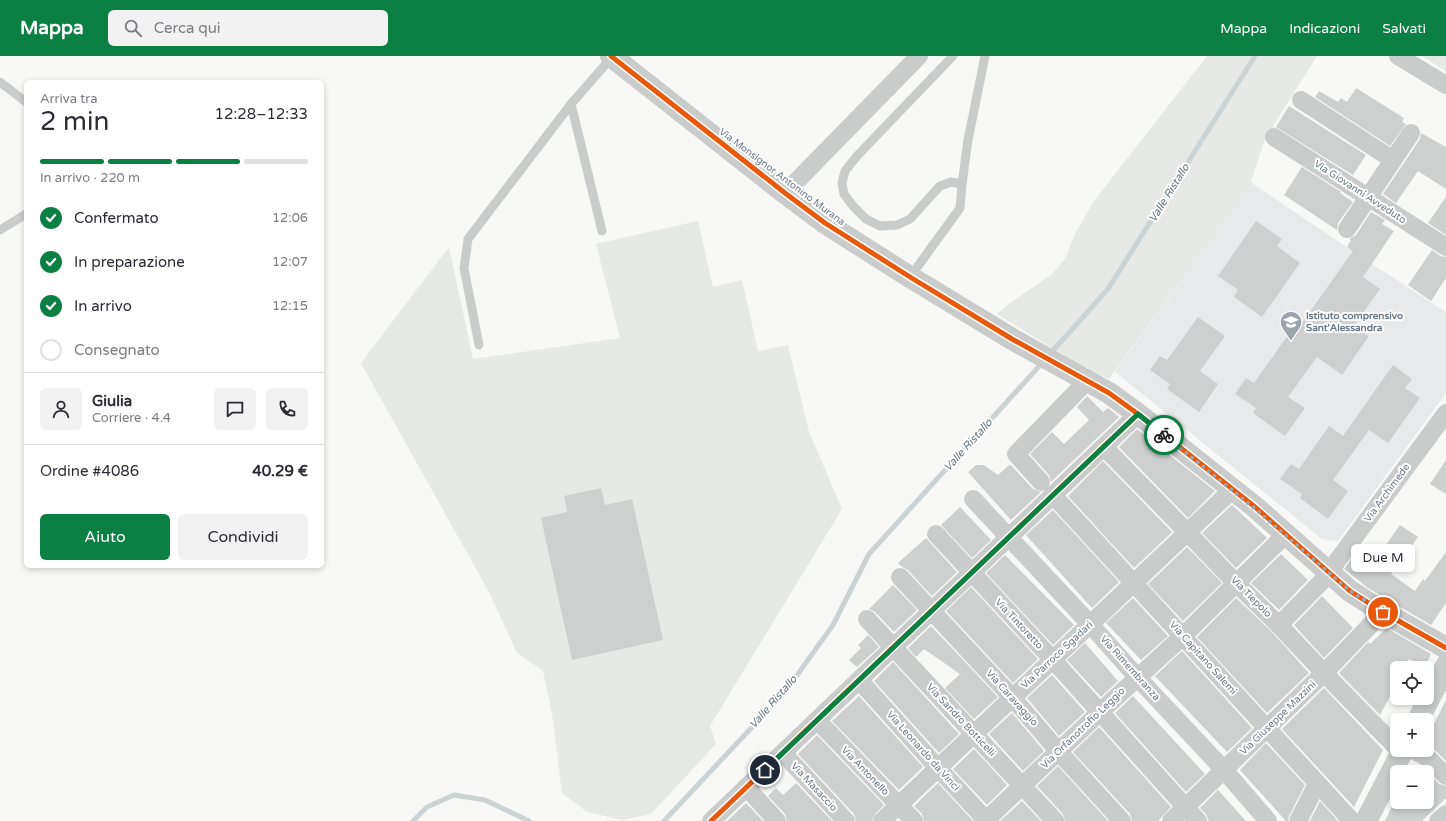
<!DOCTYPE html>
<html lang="it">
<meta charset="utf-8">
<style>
:root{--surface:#fff;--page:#f2f2f3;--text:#2b2b33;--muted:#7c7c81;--line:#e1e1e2;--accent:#0b8043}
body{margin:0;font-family:"Varela Round",sans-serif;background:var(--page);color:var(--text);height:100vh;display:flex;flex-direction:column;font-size:15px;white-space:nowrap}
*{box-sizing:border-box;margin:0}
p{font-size:13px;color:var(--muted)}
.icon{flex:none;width:22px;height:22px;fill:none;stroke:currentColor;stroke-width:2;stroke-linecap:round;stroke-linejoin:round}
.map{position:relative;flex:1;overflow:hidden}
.details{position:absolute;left:24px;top:24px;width:300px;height:488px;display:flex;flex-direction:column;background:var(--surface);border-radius:6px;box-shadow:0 2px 6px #0003}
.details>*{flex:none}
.controls{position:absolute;left:1390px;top:605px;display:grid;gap:8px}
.controls a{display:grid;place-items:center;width:44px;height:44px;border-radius:6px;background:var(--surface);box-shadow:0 2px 6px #0003;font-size:20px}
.pin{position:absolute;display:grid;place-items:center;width:34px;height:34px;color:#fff;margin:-17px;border:2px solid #fff;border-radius:50%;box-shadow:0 1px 4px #0007}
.courier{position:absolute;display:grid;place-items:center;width:40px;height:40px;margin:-20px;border:3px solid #0b8043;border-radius:50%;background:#fff;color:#222;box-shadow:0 1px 5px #0007}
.bubble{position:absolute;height:28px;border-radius:6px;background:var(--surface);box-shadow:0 2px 6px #0003;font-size:13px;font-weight:600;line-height:28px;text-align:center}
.head em{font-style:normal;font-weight:600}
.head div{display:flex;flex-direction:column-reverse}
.head{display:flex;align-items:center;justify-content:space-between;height:68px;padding:0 16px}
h1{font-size:26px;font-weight:600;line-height:30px}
.bar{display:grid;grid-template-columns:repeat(4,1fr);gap:6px 4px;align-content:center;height:48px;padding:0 16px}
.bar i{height:5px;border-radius:3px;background:var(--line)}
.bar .current{background:var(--accent)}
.bar p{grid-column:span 4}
.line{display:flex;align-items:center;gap:10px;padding:0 16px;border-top:1px solid var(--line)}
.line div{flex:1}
.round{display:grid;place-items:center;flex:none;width:42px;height:42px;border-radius:6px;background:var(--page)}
ol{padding:0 16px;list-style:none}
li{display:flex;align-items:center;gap:12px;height:44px}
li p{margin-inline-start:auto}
li .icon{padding:4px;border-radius:50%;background:var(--accent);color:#fff;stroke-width:4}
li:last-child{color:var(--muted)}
li i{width:22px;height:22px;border:2px solid var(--line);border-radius:50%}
.cta{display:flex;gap:8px;margin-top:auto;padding:8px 16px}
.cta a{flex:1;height:46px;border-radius:6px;background:var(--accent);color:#fff;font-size:16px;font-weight:600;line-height:46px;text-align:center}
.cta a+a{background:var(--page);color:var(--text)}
header{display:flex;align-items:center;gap:24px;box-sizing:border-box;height:56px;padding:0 20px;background:var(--accent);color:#fff}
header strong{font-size:19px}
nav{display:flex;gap:22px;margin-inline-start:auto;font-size:14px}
.search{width:280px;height:36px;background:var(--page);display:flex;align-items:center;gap:10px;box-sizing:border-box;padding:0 14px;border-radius:6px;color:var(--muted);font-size:15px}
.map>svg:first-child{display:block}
</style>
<header>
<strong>Mappa</strong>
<div class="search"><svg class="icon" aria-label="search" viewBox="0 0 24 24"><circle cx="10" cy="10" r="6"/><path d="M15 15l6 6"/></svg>Cerca qui</div>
<nav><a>Mappa</a><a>Indicazioni</a><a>Salvati</a></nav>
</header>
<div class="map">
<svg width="1446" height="765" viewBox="0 0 1446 765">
<rect width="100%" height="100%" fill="#f8f8f7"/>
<!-- built -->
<path fill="#e8e9ea" d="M1253 128 1372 208 1446 256V337L1338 485 1322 483 1115 316Z"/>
<!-- green -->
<g fill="#e6e9e5">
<path d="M1207 0H1317L1265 83 1251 125 1253 128 1109 323 1084 312 997 258 1010 247 1051 219 1065 203 1075 178 1094 145Z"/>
<path d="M1422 0H1446V15Z"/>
<path d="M698 165 713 231 742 224 758 295 788 289 809 376 842 453 710 670 716 688 651 758 622 764 587 756 562 737 552 657 543 615 517 597 490 538 361 307 449 191 473 303 620 282 596 188Z"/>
</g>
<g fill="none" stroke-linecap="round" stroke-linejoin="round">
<!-- stream -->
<g stroke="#ccd3d5" stroke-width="5">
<path d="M1050 298 1108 233 1255 0"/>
<path d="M413 765 427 751 454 739 485 744 529 765"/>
<path d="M664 765 785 636 833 569 869 498 1043 306"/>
</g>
</g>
<!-- building -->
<g fill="#ced0d0">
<path d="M1356 32 1404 62 1402 66 1406 68 1390 90 1315 41 1319 35 1338 46 1341 42 1347 46Z"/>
<path d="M1289 50 1366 99 1353 119 1276 71Z"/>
<path d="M1421 77 1446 91V133L1418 115 1396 147 1383 138 1420 83Z"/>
<path d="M1302 111 1341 136 1340 137 1353 146 1338 167 1337 174 1284 139Z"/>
<path d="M1446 141V179L1428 167Z"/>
<path d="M1371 156 1385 164 1382 168 1394 175 1363 221 1380 233 1354 270 1369 280 1342 319 1317 301 1288 341 1305 352 1285 380 1253 357 1256 352 1235 338 1246 322 1254 327 1293 272 1297 274 1353 195 1347 191 1351 184 1349 183 1356 179Z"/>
<path d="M1256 165 1282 183 1277 190 1300 207 1262 261 1234 241 1238 234 1218 220Z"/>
<path d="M1432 194 1440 200 1446 201V222L1431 245 1408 229Z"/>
<path d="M1198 261 1225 280 1200 315 1218 328 1199 356 1167 333 1170 328 1150 314 1160 300 1167 304Z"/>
<path d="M1393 309 1412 323 1405 332 1420 342 1388 387 1369 374 1333 424 1348 435 1328 463 1300 442 1302 438 1280 423 1291 408 1299 413 1329 370 1343 380Z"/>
<path d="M1087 340 1103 356 1108 352 1119 361 1051 426 1049 419 1030 398 1052 376 1064 388 1089 364 1077 351Z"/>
<path d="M1137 373 1215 435 1188 462 1119 391Z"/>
<path d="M1446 404V438L1430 428Z"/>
<path d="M1103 405 1172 476 1134 512 1068 440Z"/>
<path d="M976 409H984L998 419 1009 409 1010 410 1011 409 1033 433 1041 436 1011 464 968 416Z"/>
<path d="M601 432 605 449 632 443 663 584 572 604 541 462 567 456 564 440Z"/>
<path d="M1232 449 1267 482 1236 512 1202 477Z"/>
<path d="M960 451 991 484 972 502 941 469Z"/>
<path d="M1053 454 1119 526 1092 552 1026 479Z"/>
<path d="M1400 469 1418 481 1391 518 1415 535 1423 523 1425 525 1446 496V547L1431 569 1368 532 1344 513 1358 494 1374 506Z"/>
<path d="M926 482 957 516 932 540 908 514 902 511 898 507Z"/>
<path d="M1187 491 1222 527 1183 565 1148 528Z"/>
<path d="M1281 498 1308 524 1279 554 1251 527Z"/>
<path d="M1005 499 1074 569 1053 589 986 517Z"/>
<path d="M893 529 917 554 894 576 875 556 869 553Z"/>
<path d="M971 531 1038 603 1013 627 946 555Z"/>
<path d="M1322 540 1353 572 1324 602 1294 569Z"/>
<path d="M1133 542 1168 580 1141 604 1106 567Z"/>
<path d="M1236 542 1272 576 1309 617 1267 657 1197 581Z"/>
<path d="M931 570 998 641 974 663 945 632 960 618 924 593 916 601 908 592Z"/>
<path d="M1387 572 1431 598 1425 611 1409 603 1404 612H1397V627L1380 659 1339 617 1368 586 1370 588Z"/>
<path d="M868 579 879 591 857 611 849 604 861 592 858 589Z"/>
<path d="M1085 587 1118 625 1101 641 1067 604Z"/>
<path d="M1182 595 1252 672 1227 696 1155 620Z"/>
<path d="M893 606 959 678 939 697 874 625Z"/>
<path d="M1052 619 1085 656 1059 680 1027 642Z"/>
<path d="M1324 632 1383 694 1354 751 1282 673Z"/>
<path d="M859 640 923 711 899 734 832 665Z"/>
<path d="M1133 640 1205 718 1186 736 1115 657Z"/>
<path d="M1446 644V705L1435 694 1427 690V682Z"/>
<path d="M1012 657 1044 695 1023 715 989 678Z"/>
<path d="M1099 671 1171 751 1158 765H1132L1130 758 1073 696Z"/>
<path d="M817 679 884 749 875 758 872 765H856L854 758 798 698Z"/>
<path d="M1266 687 1305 729 1289 760 1288 765H1286L1240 714Z"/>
<path d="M974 693 1007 729 987 749 953 713Z"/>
<path d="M1058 710 1108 765H1065L1063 758 1037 730Z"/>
<path d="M1427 716 1439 728 1446 730V742L1422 765H1385L1394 746H1427Z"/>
<path d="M796 727 832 765H787L785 758 768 740 776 732 783 739Z"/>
<path d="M938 727 973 765H924L922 758 914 750Z"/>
<path d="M1218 734 1246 765H1209L1206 758 1200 752Z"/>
<path d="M1022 745 1041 765H1000Z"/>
<path d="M1320 745 1338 765H1310Z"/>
<path d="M746 747 763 765H727Z"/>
</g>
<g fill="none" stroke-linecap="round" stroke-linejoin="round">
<!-- service -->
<g stroke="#cacccc" stroke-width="9">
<path d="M953 0 857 100 845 115 842 127 844 138 853 150 866 163 880 170 897 169 910 163 940 130 951 126 962 128"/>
<path d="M0 26 26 46"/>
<path d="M571 48 602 175"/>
<path d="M0 174 26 158"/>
<path d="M910 221 960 152 962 128 968 84 985 0"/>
<path d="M479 289 464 212 468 183 571 48 612 1"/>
</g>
<!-- minor -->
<g stroke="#cacccc" stroke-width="18">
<path d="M1398 0 1446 29"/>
<path d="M1301 44 1393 104"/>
<path d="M1274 81 1446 191"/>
<path d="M785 137 919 0"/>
<path d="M1347 173 1411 77"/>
<path d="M1104 391 1187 476 1236 527 1279 569 1324 617 1397 692"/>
<path d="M1041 426 1016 398 1087 325"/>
<path d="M1053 439 1352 765"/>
<path d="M973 443 1090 568 1137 621 1224 714 1268 765"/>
<path d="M936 478 1053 604 1198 765"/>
<path d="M900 521 1012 641 1059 696 1122 765"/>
<path d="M867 563 1055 765"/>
<path d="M1279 569 1329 518 1337 505 1446 357"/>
<path d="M859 624 938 712 987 765"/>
<path d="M817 664 914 765"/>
<path d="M1413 694 1428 702 1446 720"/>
<path d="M783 697 846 765"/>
<path d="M746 731 777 765"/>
<path d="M711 765 1138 358"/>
<path d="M882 765 1232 434"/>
<path d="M985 765 1100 656 1183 580 1285 479"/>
<path d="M1171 765 1324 617 1383 556"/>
<path d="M1298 765 1317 728"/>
<path d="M1438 765 1446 758"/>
</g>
<!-- tertiary -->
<g stroke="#cacccc" stroke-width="22">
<path d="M611 0 785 137 825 167 910 221 1012 283 1109 337 1138 358 1255 451 1350 535 1383 556 1446 592"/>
<path d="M1418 664 1446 610"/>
<path d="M1366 765 1403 694"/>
</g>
<!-- cycleway casing -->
<g stroke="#fff" stroke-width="8">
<g id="cycleway">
<path d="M611 0 785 137 825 167 910 221 1012 283 1109 337 1138 358 1255 451 1350 535 1383 556 1446 592"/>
<path d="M711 765 1138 358"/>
</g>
</g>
<!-- cycleway -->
<use href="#cycleway" stroke="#e8590c" stroke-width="5"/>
</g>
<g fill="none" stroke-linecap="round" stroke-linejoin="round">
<!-- done -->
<path stroke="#9ca5ad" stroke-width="4" stroke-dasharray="0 7.2" d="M1164 379 1254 452 1350 535 1383 556"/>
<!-- route -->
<path stroke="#0b8043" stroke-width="5" d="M765 714 1138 358 1164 379"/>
</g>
<!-- icons -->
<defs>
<g id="school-pin" transform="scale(1.15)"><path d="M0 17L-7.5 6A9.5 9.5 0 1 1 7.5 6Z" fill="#9ca5ad" stroke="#fff"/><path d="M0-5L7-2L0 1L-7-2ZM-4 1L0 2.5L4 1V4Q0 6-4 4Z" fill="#fff"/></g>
</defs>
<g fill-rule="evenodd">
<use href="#school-pin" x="1291" y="266"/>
</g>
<g text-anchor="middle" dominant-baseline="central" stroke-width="4" stroke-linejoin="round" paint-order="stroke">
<!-- street labels -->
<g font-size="10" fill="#6a7885" stroke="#fff">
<text transform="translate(782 121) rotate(37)">Via Monsignor Antonino Murana</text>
<text transform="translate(1360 136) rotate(33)">Via Giovanni Avveduto</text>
<text transform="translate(1387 437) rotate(-54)">Via Archimede</text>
<text transform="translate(1251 541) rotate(45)">Via Tiepolo</text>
<text transform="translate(1019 568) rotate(47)">Via Tintoretto</text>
<text transform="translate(1057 599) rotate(-43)">Via Parroco Sgadari</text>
<text transform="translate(1203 602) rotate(48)">Via Capitano Salemi</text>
<text transform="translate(1130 612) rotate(48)">Via Rimembranza</text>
<text transform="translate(1012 642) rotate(48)">Via Caravaggio</text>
<text transform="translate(1278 662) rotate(-44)">Via Giuseppe Mazzini</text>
<text transform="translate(961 664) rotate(47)">Via Sandro Botticelli</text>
<text transform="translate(1083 672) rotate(-44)">Via Orfanotrofio Leggio</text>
<text transform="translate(923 695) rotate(48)">Via Leonardo da Vinci</text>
<text transform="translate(865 715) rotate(46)">Via Antonello</text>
<text transform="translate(814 731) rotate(47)">Via Masaccio</text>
</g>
<!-- poi labels -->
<g font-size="10" font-weight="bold" fill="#6a7885" stroke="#fff" text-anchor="start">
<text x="1306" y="260">Istituto comprensivo<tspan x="1306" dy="12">Sant'Alessandra</tspan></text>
</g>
<!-- water labels -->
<g font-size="11" font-style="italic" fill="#667880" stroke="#fff">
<text transform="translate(1169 137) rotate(-58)">Valle Ristallo</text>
<text transform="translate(968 389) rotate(-48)">Valle Ristallo</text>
<text transform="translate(773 646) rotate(-49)">Valle Ristallo</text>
</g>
</g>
</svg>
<div class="controls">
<a><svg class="icon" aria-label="locate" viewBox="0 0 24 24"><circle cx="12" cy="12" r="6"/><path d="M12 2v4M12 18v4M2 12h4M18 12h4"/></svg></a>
<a>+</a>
<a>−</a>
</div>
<div class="pin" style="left:1383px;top:556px;background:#ea580c"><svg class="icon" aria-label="bag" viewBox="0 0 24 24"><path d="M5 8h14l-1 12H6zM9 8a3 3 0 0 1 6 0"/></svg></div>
<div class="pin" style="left:765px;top:714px;background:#1f2937"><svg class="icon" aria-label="home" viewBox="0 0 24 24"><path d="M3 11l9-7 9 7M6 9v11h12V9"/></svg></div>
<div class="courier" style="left:1164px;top:379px"><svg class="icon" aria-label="bike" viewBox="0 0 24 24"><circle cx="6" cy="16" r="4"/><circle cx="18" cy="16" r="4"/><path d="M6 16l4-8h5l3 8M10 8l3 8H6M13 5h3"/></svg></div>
<div class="bubble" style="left:1351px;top:488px;width:64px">Due M</div>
<section class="details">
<div class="head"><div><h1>2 min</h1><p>Arriva tra</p></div><em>12:28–12:33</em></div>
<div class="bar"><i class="current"></i><i class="current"></i><i class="current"></i><i></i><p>In arrivo · 220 m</p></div>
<ol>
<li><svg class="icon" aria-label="check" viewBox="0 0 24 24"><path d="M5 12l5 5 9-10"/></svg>Confermato<p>12:06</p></li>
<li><svg class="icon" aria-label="check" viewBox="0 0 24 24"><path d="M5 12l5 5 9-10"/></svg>In preparazione<p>12:07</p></li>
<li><svg class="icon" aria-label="check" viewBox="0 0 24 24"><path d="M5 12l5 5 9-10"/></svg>In arrivo<p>12:15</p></li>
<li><i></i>Consegnato</li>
</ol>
<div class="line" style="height:72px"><a class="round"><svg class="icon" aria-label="person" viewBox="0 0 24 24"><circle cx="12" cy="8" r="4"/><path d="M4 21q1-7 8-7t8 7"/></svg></a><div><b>Giulia</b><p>Corriere · 4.4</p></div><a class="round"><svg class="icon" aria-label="chat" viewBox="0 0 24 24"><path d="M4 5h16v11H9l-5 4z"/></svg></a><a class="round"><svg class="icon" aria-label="phone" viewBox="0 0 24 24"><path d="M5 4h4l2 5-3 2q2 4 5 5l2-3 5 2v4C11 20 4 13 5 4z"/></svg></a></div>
<div class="line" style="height:52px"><div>Ordine #4086</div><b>40.29 €</b></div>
<div class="cta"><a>Aiuto</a><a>Condividi</a></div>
</section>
</div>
